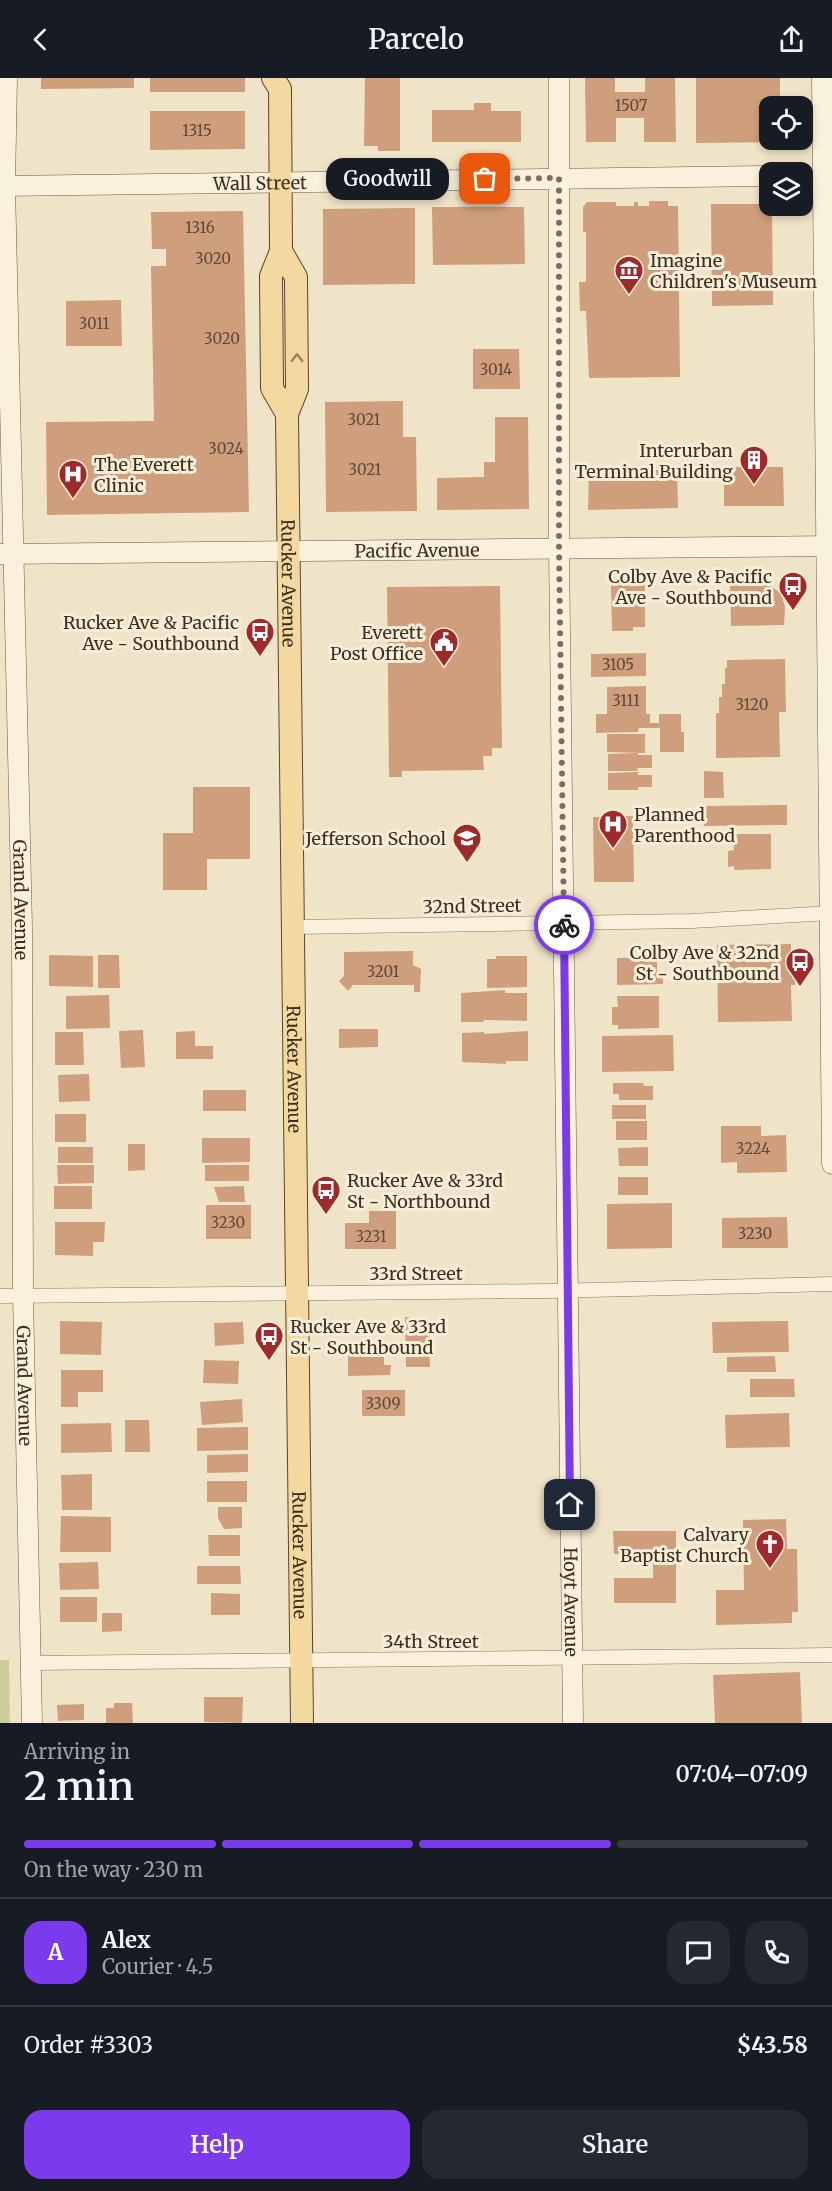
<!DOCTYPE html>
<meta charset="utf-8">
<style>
:root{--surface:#171b24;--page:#242831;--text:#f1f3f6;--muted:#9ea1a6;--line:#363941;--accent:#7c3aed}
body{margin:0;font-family:Merriweather,serif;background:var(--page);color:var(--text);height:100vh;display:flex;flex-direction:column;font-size:22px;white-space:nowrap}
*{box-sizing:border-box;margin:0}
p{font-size:20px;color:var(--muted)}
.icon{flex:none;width:33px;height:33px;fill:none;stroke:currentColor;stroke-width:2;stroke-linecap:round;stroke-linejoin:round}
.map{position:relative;height:1645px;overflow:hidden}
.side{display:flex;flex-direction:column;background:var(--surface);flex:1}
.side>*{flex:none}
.fabs{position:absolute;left:759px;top:18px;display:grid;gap:12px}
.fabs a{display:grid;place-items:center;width:54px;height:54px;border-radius:12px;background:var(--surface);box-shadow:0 3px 9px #0003;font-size:30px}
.pin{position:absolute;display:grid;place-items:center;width:51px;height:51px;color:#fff;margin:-26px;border-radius:12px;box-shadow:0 3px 9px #0006}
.courier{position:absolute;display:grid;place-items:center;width:60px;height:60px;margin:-30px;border:4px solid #7c3aed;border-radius:50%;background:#fff;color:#222;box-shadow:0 2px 8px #0007}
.bubble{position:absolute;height:42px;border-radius:18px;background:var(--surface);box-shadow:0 3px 9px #0003;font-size:20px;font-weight:600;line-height:42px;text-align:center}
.head em{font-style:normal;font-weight:600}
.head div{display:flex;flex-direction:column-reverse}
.head{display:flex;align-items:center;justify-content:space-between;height:102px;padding:0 24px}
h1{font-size:39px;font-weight:600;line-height:45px}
.bar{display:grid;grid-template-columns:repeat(4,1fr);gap:9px 6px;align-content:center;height:72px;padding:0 24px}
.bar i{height:8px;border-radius:4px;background:var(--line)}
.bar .active{background:var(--accent)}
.bar p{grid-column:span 4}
.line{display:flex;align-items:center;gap:15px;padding:0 24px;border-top:2px solid var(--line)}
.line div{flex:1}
.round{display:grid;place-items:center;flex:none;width:63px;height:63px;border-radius:18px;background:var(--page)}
.cta{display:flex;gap:12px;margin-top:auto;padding:12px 24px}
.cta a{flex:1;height:69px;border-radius:18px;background:var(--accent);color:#fff;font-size:24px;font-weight:600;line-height:69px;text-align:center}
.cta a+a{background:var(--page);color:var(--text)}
header{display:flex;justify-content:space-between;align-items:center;height:78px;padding:0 24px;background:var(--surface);font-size:27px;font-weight:600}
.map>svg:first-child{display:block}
</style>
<header><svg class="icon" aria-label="back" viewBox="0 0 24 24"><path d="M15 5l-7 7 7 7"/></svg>Parcelo<svg class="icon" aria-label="share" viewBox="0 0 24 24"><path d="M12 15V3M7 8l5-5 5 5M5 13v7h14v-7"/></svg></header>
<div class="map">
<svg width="832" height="1645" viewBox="0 0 832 1645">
<rect width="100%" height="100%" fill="#f0e4c8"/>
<!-- green -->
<path fill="#c9cf9b" d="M0 1582H9L10 1645H0Z"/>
<!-- building -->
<g fill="#cf9f7d">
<path d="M41 0H134V10L41 11Z"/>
<rect x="150" y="0" width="95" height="14"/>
<path d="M365 0H400V73H378V68H364Z"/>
<path d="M585 0H615V14H645V0H675L676 64H644V40H616V64H586Z"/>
<path d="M696 0H780V28H770V62H780V64L696 65Z"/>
<path d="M474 25H491V33H521V64H432V32H474Z"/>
<path d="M150 33H245V71L150 72Z"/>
<path d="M649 123H668V128H678L680 299 589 300 586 233H580L579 204H586V154H583V129L587 124H616V128H634V124H638V128H649Z"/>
<path d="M711 126H770L772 128 773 227 712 228Z"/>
<path d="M432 129H524L525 186 433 187Z"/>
<path d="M415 130V206L323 207V131Z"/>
<path d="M243 133 249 434 47 437 46 344 154 343 151 188H166V171H152L151 134Z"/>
<path d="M121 222 122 268H66V223Z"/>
<path d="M473 271H519L520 311H473Z"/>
<path d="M403 323V359H416L417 433 326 434 325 324Z"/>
<path d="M495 339H528L529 431 437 432V400L484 399V384H495Z"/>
<path d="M724 389H783L784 428H724Z"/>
<path d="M589 392H677L678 430 588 432Z"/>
<path d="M611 504H645V549H633V553H612Z"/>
<path d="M758 505 767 506 781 515 785 529 784 547 731 548 730 507Z"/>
<path d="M500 508 502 670H492V678H483L484 692 402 693V699H389L387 509Z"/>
<path d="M646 575V598L591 599V576Z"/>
<path d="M785 581 786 634H779L780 679 716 680V635H719V619H722V606H725V590H727V582Z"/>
<path d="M646 608V636H650V645H659V636H681V654H684V674H660V650H639L638 654 596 655V636H607V609Z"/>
<path d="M607 656H645V675L607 674Z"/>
<path d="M638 675V677H652V690H637L638 693H608V676Z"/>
<path d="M704 693 723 694 724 720H704Z"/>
<path d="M638 694V697H652V709H638V712H608V695Z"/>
<path d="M193 709H250V781H207V812H163V755H193Z"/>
<path d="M787 727V747L704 748 703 728Z"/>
<path d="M633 738 634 804H594L593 739Z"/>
<path d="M733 756H771V791L734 792V788L728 789V773L734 772Z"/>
<path d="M791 866V897H795V907H791L792 943 718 944 717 867Z"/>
<path d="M413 873V887L421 891 420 914H414V907H353L348 913 339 903 344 898V874Z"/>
<path d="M49 877 93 878V909L49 908Z"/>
<path d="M98 877H119L120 910H98Z"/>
<path d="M496 878H527V909L487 910V881H496Z"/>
<path d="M617 880H657V894H663V906L617 907Z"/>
<path d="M505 912V915H527V943L484 942 483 944H461V915Z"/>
<path d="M109 917 110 950 66 951V918Z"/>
<path d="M617 918H659V950L618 951V947H612V929H618Z"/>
<path d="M339 951H378V969L339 970Z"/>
<path d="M143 952 145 989 121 990 119 953Z"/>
<path d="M195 953V968H213V981H176V954Z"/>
<path d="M528 953V983H506V986L462 984V955L484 954V956Z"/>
<path d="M55 954H83L84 987H55Z"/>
<path d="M673 957 674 993 602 994V958Z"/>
<path d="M89 996 90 1023 59 1024 58 997Z"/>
<path d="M613 1005H643L644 1008H653V1022H619V1016H613Z"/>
<rect x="203" y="1012" width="43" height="21"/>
<rect x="612" y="1027" width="34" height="14"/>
<rect x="55" y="1036" width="31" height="28"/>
<rect x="616" y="1043" width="31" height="19"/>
<path d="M721 1048H761V1058L786 1057 787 1094 737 1095V1084L721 1085Z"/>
<path d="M202 1060H250V1084L202 1085Z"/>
<path d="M128 1066H145V1092L128 1093Z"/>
<rect x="58" y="1069" width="35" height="16"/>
<path d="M648 1069V1088H619L618 1070Z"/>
<path d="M57 1087H94V1105L58 1106Z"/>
<rect x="205" y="1087" width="44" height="16"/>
<rect x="618" y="1099" width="30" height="18"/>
<rect x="54" y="1108" width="38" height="23"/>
<path d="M244 1108 245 1124H219L214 1109Z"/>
<path d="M672 1125V1170L607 1171V1126Z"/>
<rect x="206" y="1127" width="45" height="34"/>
<path d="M369 1133H396V1171H345V1145H369Z"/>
<path d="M787 1139 788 1170H722V1140Z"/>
<path d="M55 1144H105L104 1164H93V1178L55 1177Z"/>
<path d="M405 1239 428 1241 430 1289H406Z"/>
<path d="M60 1243 102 1244 101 1277 60 1276Z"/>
<path d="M788 1243 789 1274 713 1275 712 1244Z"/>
<path d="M243 1244 244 1266 215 1268 214 1245Z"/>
<path d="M348 1264H384V1287H391L390 1297 348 1298Z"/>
<path d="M775 1278 776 1294H727V1279Z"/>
<path d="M204 1282 239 1283 238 1306 203 1305Z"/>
<path d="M61 1292H103V1314H78V1329H61Z"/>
<path d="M750 1301H794L795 1319H750Z"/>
<rect x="362" y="1312" width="43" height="26"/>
<path d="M242 1321 243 1344 202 1347 200 1324Z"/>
<path d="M789 1335 790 1369 726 1370 725 1337Z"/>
<path d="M125 1342H149L150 1374H125Z"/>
<path d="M111 1345 112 1374 61 1375V1346Z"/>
<path d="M248 1349V1372L197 1373V1350Z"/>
<path d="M248 1376V1394L207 1395V1377Z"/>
<path d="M92 1396V1432H62L61 1397Z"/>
<rect x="207" y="1403" width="40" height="21"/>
<path d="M218 1429H242V1450L224 1451 218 1440Z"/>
<path d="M61 1438 111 1439V1474H60Z"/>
<path d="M786 1441 787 1471H797L798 1534H792V1545L716 1547V1512H744L743 1442Z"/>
<path d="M613 1453H676V1525H614V1500H653V1476H614Z"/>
<path d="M208 1457H240V1478H209Z"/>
<path d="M98 1484 99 1511 60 1512 59 1485Z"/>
<path d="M197 1488H240L241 1506H197Z"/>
<path d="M211 1515 240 1516V1537H211Z"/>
<rect x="60" y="1519" width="37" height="25"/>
<path d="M102 1535H122V1553L102 1554Z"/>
<path d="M800 1594 802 1645H715L713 1597Z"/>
<path d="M204 1619H243L242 1645 204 1644Z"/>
<path d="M114 1625H132L133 1645H106V1630H114Z"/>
<path d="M84 1626V1642L58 1643 57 1627Z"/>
</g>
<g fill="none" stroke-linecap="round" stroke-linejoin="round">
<!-- street casing -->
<g stroke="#8d765c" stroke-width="15">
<g id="street">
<path d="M292 849 692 843 832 835"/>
<path d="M0 1218 550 1213 832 1206"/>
<path d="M31 1585 832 1577"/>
</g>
</g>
<!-- secondary casing -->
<g stroke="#6f573f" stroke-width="21">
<g id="secondary">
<path id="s1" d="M7 0 5 108 22 849 23 1218 32 1645"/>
<path id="s2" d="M559 0V471L573 1645"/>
<path d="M822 0 832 1086"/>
<path id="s3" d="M0 108 770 98"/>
<path id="s4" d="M1 476 832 468"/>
</g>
</g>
<!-- primary casing -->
<g stroke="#5b4430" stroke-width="24">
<g id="primary">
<path d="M273 0 280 11 281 173 271 198 272 310 287 336"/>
<path id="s5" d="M281 173 296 199 297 311 287 336 302 1645"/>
</g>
</g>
<!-- street -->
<use href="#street" stroke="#faf1dc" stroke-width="14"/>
<!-- secondary -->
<use href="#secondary" stroke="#faf1dc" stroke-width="20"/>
<!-- primary -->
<use href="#primary" stroke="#f3d9a0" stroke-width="22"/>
</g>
<!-- one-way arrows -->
<defs><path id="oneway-chevron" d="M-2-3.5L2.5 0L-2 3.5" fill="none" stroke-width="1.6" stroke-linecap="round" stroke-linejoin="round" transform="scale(1.5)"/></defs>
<use stroke="#988460" href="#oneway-chevron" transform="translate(297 280) rotate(-90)"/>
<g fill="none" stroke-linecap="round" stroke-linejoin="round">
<!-- done -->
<path stroke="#7c6e5b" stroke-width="6" stroke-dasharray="0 10.8" d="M485 101 559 100V471L564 847"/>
<!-- route -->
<path stroke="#7c3aed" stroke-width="8" d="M564 847 570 1427"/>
</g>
<!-- icons -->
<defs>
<g id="museum-pin" transform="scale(1.5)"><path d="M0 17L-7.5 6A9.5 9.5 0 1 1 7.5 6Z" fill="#9e2a2b" stroke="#f7eed8"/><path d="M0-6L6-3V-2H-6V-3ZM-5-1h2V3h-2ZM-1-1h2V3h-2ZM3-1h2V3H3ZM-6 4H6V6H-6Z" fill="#fff"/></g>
<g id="building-pin" transform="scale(1.5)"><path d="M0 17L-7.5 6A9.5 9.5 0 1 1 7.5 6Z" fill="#9e2a2b" stroke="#f7eed8"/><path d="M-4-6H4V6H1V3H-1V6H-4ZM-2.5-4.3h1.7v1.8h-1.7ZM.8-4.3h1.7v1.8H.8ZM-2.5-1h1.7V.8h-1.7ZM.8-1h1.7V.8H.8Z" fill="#fff"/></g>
<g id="hospital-pin" transform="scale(1.5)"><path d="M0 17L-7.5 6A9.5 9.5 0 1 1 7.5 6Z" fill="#9e2a2b" stroke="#f7eed8"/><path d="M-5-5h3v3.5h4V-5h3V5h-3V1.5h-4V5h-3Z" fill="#fff"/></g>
<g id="bus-pin" transform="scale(1.5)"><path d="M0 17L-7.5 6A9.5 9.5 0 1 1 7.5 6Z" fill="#9e2a2b" stroke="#f7eed8"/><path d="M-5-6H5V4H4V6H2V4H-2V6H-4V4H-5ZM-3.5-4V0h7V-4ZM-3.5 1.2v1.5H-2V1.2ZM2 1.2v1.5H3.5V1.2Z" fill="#fff"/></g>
<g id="civic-pin" transform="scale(1.5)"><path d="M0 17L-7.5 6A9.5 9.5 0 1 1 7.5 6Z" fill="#9e2a2b" stroke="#f7eed8"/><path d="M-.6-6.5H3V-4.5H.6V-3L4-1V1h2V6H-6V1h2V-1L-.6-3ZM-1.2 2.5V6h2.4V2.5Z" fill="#fff"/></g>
<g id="school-pin" transform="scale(1.5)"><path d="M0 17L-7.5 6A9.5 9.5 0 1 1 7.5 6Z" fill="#9e2a2b" stroke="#f7eed8"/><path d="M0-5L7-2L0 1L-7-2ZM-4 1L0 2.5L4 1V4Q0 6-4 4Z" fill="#fff"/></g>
<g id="church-pin" transform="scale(1.5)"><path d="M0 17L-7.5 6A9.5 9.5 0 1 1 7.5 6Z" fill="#9e2a2b" stroke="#f7eed8"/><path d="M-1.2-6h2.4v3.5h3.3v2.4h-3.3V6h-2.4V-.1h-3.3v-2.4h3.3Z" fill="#fff"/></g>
</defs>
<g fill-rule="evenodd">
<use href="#museum-pin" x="629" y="192"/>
<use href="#building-pin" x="754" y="382"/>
<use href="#hospital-pin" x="73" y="396"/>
<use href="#bus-pin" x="793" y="508"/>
<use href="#bus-pin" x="260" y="554"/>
<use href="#civic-pin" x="444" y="564"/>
<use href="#hospital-pin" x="613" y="746"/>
<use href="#school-pin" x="467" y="760"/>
<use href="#bus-pin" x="800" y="884"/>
<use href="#bus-pin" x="326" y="1112"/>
<use href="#bus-pin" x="269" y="1258"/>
<use href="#church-pin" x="770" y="1466"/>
</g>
<g text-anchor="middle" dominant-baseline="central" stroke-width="6" stroke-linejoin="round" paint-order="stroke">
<!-- number labels -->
<g font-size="15" fill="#624a37">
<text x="631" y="27">1507</text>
<text x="197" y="52">1315</text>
<text x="200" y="149">1316</text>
<text x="213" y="180">3020</text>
<text x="94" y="245">3011</text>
<text x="222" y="260">3020</text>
<text x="496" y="291">3014</text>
<text x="364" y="341">3021</text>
<text x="226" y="370">3024</text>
<text x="365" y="391">3021</text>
<text x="618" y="586">3105</text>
<text x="626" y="622">3111</text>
<text x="752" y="626">3120</text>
<text x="383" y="893">3201</text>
<text x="753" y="1070">3224</text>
<text x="228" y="1144">3230</text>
<text x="755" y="1155">3230</text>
<text x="371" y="1158">3231</text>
<text x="383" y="1325">3309</text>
</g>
<!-- street labels -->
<g font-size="18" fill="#3d2e20" stroke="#f7eed8">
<text stroke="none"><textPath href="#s3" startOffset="260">Wall Street</textPath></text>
<text stroke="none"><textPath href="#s4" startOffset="416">Pacific Avenue</textPath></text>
<text stroke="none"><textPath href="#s5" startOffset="338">Rucker Avenue</textPath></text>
<text stroke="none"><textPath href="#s1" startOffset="822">Grand Avenue</textPath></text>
<text transform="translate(472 828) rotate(-1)">32nd Street</text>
<text stroke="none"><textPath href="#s5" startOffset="824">Rucker Avenue</textPath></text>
<text x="416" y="1195">33rd Street</text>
<text stroke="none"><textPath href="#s1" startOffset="1308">Grand Avenue</textPath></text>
<text stroke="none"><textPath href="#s5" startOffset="1310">Rucker Avenue</textPath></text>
<text stroke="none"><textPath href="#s2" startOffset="1524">Hoyt Avenue</textPath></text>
<text x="431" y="1563">34th Street</text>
</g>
<!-- poi labels -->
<g font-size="18" fill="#3d2e20" stroke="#f7eed8" text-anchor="end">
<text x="650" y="182" text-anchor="start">Imagine<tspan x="650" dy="21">Children's Museum</tspan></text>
<text x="733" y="372">Interurban<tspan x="733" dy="21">Terminal Building</tspan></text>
<text x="94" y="386" text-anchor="start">The Everett<tspan x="94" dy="21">Clinic</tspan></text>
<text x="772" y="498">Colby Ave &amp; Pacific<tspan x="772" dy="21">Ave - Southbound</tspan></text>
<text x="239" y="544">Rucker Ave &amp; Pacific<tspan x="239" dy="21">Ave - Southbound</tspan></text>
<text x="423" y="554">Everett<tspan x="423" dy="21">Post Office</tspan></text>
<text x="634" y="736" text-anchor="start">Planned<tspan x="634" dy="21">Parenthood</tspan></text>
<text x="446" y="760">Jefferson School</text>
<text x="779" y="874">Colby Ave &amp; 32nd<tspan x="779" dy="21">St - Southbound</tspan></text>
<text x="347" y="1102" text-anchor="start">Rucker Ave &amp; 33rd<tspan x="347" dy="21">St - Northbound</tspan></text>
<text x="290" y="1248" text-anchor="start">Rucker Ave &amp; 33rd<tspan x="290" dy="21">St - Southbound</tspan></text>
<text x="749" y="1456">Calvary<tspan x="749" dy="21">Baptist Church</tspan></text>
</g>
</g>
</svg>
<div class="fabs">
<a><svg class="icon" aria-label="locate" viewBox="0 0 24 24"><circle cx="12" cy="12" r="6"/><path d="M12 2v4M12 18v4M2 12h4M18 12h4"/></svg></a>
<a><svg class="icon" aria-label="layers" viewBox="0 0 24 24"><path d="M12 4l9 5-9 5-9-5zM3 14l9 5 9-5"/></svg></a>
</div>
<div class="pin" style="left:485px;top:101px;background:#ea580c"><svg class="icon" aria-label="bag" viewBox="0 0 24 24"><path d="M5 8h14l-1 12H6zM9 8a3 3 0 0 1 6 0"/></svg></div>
<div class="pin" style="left:570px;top:1427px;background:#1f2937"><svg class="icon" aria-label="home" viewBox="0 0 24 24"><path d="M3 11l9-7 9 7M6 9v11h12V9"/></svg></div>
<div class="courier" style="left:564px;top:847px"><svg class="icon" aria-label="bike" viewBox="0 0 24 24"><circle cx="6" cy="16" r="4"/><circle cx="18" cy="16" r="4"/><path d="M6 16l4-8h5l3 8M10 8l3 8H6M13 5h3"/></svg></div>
<div class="bubble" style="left:326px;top:80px;width:123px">Goodwill</div>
</div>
<section class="side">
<div class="head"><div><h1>2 min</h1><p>Arriving in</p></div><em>07:04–07:09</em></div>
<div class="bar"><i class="active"></i><i class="active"></i><i class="active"></i><i></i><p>On the way · 230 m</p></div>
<div class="line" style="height:108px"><b class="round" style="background:var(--accent);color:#fff">A</b><div><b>Alex</b><p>Courier · 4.5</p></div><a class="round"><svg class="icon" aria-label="chat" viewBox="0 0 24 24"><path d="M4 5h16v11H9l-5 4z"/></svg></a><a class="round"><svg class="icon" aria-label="phone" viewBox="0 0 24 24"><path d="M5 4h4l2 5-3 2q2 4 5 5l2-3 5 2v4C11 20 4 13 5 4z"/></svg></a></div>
<div class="line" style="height:78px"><div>Order #3303</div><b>$43.58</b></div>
<div class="cta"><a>Help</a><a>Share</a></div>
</section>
